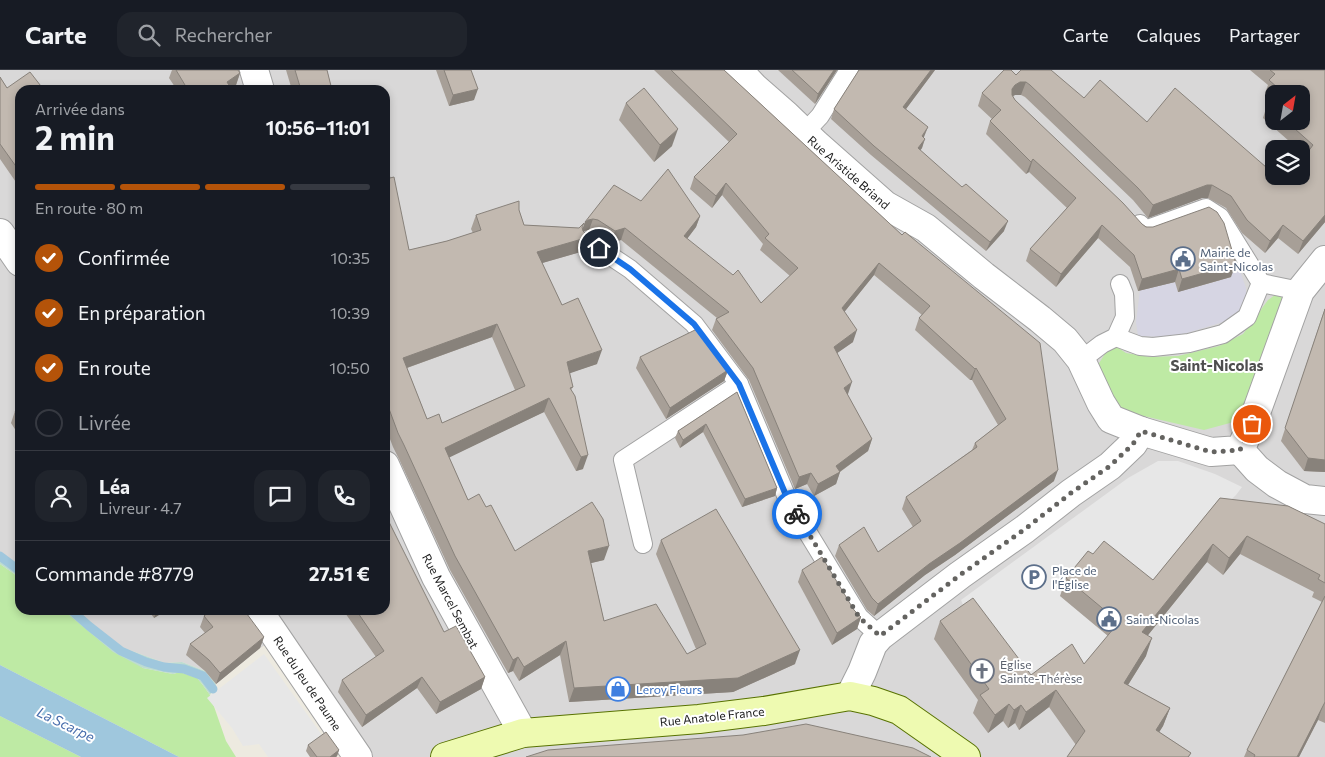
<!DOCTYPE html>
<html lang="fr">
<meta charset="utf-8">
<style>
:root{--surface:#171b24;--page:#20242c;--text:#f1f3f6;--muted:#9ea1a6;--line:#363941;--accent:#b45309}
body{margin:0;font-family:Commissioner,sans-serif;background:var(--page);color:var(--text);height:100vh;display:flex;flex-direction:column;font-size:19px;white-space:nowrap}
*{box-sizing:border-box;margin:0}
p{font-size:16px;color:var(--muted)}
.icon{flex:none;width:28px;height:28px;fill:none;stroke:currentColor;stroke-width:2;stroke-linecap:round;stroke-linejoin:round}
.map{position:relative;flex:1;overflow:hidden}
.details{position:absolute;left:15px;top:15px;width:375px;height:530px;display:flex;flex-direction:column;background:var(--surface);border-radius:15px;box-shadow:0 2px 8px #0003}
.details>*{flex:none}
.needle{width:32px;rotate:31deg}
.controls{position:absolute;left:1265px;top:15px;display:grid;gap:10px}
.controls a{display:grid;place-items:center;width:45px;height:45px;border-radius:10px;background:var(--surface);box-shadow:0 2px 8px #0003;font-size:25px}
.pin{position:absolute;display:grid;place-items:center;width:42px;height:42px;color:#fff;margin:-21px;border:2px solid #fff;border-radius:50%;box-shadow:0 1px 5px #0007}
.courier{position:absolute;display:grid;place-items:center;width:50px;height:50px;margin:-25px;border:4px solid #1a73e8;border-radius:50%;background:#fff;color:#222;box-shadow:0 1px 6px #0007}
.head em{font-style:normal;font-weight:700}
.head div{display:flex;flex-direction:column-reverse}
.head{display:flex;align-items:center;justify-content:space-between;height:85px;padding:0 20px}
h1{font-size:32px;font-weight:700;line-height:38px}
.bar{display:grid;grid-template-columns:repeat(4,1fr);gap:8px 5px;align-content:center;height:60px;padding:0 20px}
.bar i{height:6px;border-radius:4px;background:var(--line)}
.bar .current{background:var(--accent)}
.bar p{grid-column:span 4}
.line{display:flex;align-items:center;gap:12px;padding:0 20px;border-top:1px solid var(--line)}
.line div{flex:1}
.round{display:grid;place-items:center;flex:none;width:52px;height:52px;border-radius:15px;background:var(--page)}
ol{padding:0 20px;list-style:none}
li{display:flex;align-items:center;gap:15px;height:55px}
li p{margin-inline-start:auto}
li .icon{padding:5px;border-radius:50%;background:var(--accent);color:#fff;stroke-width:4}
li:last-child{color:var(--muted)}
li i{width:28px;height:28px;border:2px solid var(--line);border-radius:50%}
header{display:flex;align-items:center;gap:30px;box-sizing:border-box;height:70px;padding:0 25px;background:var(--surface);border-bottom:1px solid var(--line)}
header strong{font-size:24px}
nav{display:flex;gap:28px;margin-inline-start:auto;font-size:18px}
.search{width:350px;height:45px;background:var(--page);display:flex;align-items:center;gap:12px;box-sizing:border-box;padding:0 18px;border-radius:15px;color:var(--muted);font-size:19px}
.map>svg:first-child{display:block}
</style>
<header>
<strong>Carte</strong>
<div class="search"><svg class="icon" aria-label="search" viewBox="0 0 24 24"><circle cx="10" cy="10" r="6"/><path d="M15 15l6 6"/></svg>Rechercher</div>
<nav><a>Carte</a><a>Calques</a><a>Partager</a></nav>
</header>
<div class="map">
<svg width="1325" height="687" viewBox="0 0 1325 687">
<rect width="100%" height="100%" fill="#edeae0"/>
<!-- residential -->
<path fill="#d9d8d8" fill-rule="evenodd" d="M0 0H1325V687H358L277 568 260 578 216 614 205 601 182 592 165 593 118 576 77 540H385V20H20V498L0 483ZM1274 24H1301V51H1274ZM1274 79H1301V106H1274Z"/>
<!-- grass -->
<g fill="#beeaa4">
<path d="M1275 225 1284 228 1245 341 1230 353 1204 360 1122 341 1104 325 1096 298 1108 279 1117 277 1126 283 1150 287 1178 286 1219 276 1243 264 1268 230Z"/>
<path d="M0 494 20 508V540H63L143 598 173 604 180 602 197 608 202 614 210 625 226 671 236 687H179L0 595Z"/>
<path d="M0 646 81 687H0Z"/>
</g>
<!-- wetland -->
<g fill="#bddcd1">
<path d="M0 483 20 498V508L0 494Z"/>
<path d="M63 540H77L118 576 165 593 182 592 205 601 216 614 210 625 202 614 197 608 180 602 173 604 143 598 113 582Z"/>
</g>
<!-- parking -->
<g fill="#e7e7e7">
<path d="M1158 391H1178L1215 404 1242 417 1236 425 1214 446 1146 528 1060 526 1113 570 1078 612 1034 615 967 545 961 530 1128 408Z"/>
<path d="M264 584 324 668 310 687H268L259 674 243 676 232 658 207 628Z"/>
</g>
<!-- plaza -->
<path fill="#d6d5e3" d="M1238 195 1246 218V233L1236 248 1187 263 1165 267 1138 266 1136 252 1140 220 1175 212 1178 221 1204 215 1231 207 1228 197Z"/>
<!-- water -->
<path fill="#9fc7dd" d="M0 595 179 687H81L0 646Z"/>
<g fill="none" stroke-linecap="round" stroke-linejoin="round">
<!-- stream -->
<g stroke="#9fc7dd" stroke-width="9">
<path d="M0 486 20 501"/>
<path d="M71 540 89 556 121 581 146 592 164 597 184 599 203 606 213 619"/>
</g>
<!-- service casing -->
<g stroke="#a2a2a2" stroke-width="20">
<g id="service">
<path d="M804 63 820 46 849 0"/>
<path d="M1140 154 1145 160 1206 138 1220 147 1261 213 1300 221"/>
<path d="M588 171 630 199 694 254 739 314 788 430 859 547 880 566"/>
<path d="M1116 267 1140 276 1153 277 1189 273 1223 264 1247 247 1261 213"/>
<path d="M1081 290 1102 274 1116 267 1125 247 1124 224 1120 214"/>
<path d="M643 474 623 390 739 314"/>
</g>
</g>
<!-- minor casing -->
<g stroke="#a2a2a2" stroke-width="30">
<g id="minor">
<path d="M254 0 260 20"/>
<path d="M0 163 20 192"/>
<path d="M1240 380 1257 399 1277 414 1305 429 1325 431"/>
<path d="M385 395 436 507 523 663"/>
<path d="M258 540 358 687"/>
</g>
</g>
<!-- tertiary casing -->
<g stroke="#a2a2a2" stroke-width="30">
<g id="tertiary">
<path d="M738 0 754 17 786 45 816 74 885 135 926 158 984 206 1040 249 1065 270 1081 290 1101 333 1111 349 1141 361 1211 382 1240 380 1252 354 1300 221 1325 190"/>
<path d="M850 626 862 602 873 574 880 566 960 505 1025 459 1071 423 1110 396 1133 374 1141 361"/>
</g>
</g>
<!-- secondary casing -->
<g stroke="#587202" stroke-width="30">
<path id="secondary" d="M445 687 523 663 699 649 764 641 850 626 873 631 899 640 966 687"/>
</g>
<!-- service -->
<use href="#service" stroke="#fff" stroke-width="18"/>
<!-- minor -->
<use href="#minor" stroke="#fff" stroke-width="28"/>
<!-- tertiary -->
<use href="#tertiary" stroke="#fff" stroke-width="28"/>
<!-- secondary -->
<use href="#secondary" stroke="#eefab1" stroke-width="28"/>
</g>
<!-- wall -->
<g fill="#a79f97" fill-rule="evenodd">
<path d="M172 0H238L240 3 236 15 231 18 232 20H177L169 8Z"/>
<path d="M286 0H327L332 20H292Z"/>
<path d="M436 0H471L474 30 449 36Z"/>
<path d="M654 0H724L902 165 1054 411 955 485 925 505 874 546 867 540 835 486 839 475 878 482 913 457 902 439 906 427 972 380 975 373 998 355 972 310H970L915 260 919 248 922 245 874 205 844 242 853 272 837 283 847 324 872 369 868 381 840 402 836 414 814 426 807 414 795 419 749 310 712 260 716 249 717 248 621 170 610 173 594 162 589 160 584 161 589 167 584 181 542 193 562 235 597 294 569 303 573 317 571 320 583 399 576 401 544 342 449 387 468 430 486 437 515 481 604 490 591 493 604 551 687 584 696 579 656 484 661 470 795 594 733 622 569 632 560 585 519 611 513 601 508 603 450 500 399 389 393 377 385 356V88L409 180 447 171 473 163 471 159 476 145 519 140 524 155 579 158 582 157 583 158 585 152 641 131 700 146 696 157 687 169 761 233 790 206 760 180 763 174 722 125 712 138 690 119 694 107 729 72ZM492 267 515 320 442 353 427 349 407 298Z"/>
<path d="M778 0H837L815 34Z"/>
<path d="M859 0H935L906 39 924 67 922 78 920 81 1004 161 986 181 871 85 831 49 834 39Z"/>
<path d="M1250 0H1325V152L1298 184 1278 168 1265 183 1242 163 1226 138 1208 128H1202L1148 148 1133 130 1025 27 1021 25H1015L1013 26 1015 30 1142 154 1231 207 1178 222 1175 212 1138 221 1130 197 1098 168 1056 217 1026 191 1030 179 1067 138 1029 102 1026 104 986 64 990 51 992 49 978 36 982 23 1016 5 1084 28 1147 52 1284 113 1306 85 1301 81V79H1298L1263 48 1267 35 1272 29 1265 23 1268 15ZM1274 24H1301V51H1274Z"/>
<path d="M0 7 7 18 20 20V118L0 89Z"/>
<path d="M626 33 672 76 654 92 619 50Z"/>
<path d="M1325 238V402L1304 401 1281 371Z"/>
<path d="M640 287 728 300 724 311 666 349 636 298Z"/>
<path d="M737 322 777 418 775 426 742 437 703 362 680 378 675 368 678 361Z"/>
<path d="M20 337V367L11 353 15 341Z"/>
<path d="M1220 428 1325 454V653L1318 650 1299 687H1244L1247 680 1322 532 1312 527 1314 522 1240 484 1223 505 1207 492 1148 565 1146 586 1128 615 1170 638 1163 656 1159 662 1191 683 1189 687H1067L1076 675 1049 637 1019 660 1015 653 1008 658 1003 651 988 663 973 643 978 630 934 569 940 551 1031 605 1084 594 1108 566 1060 526 1066 508 1093 484 1153 510Z"/>
<path d="M802 500 854 540 861 547 857 559 832 575 798 512Z"/>
<path d="M148 540H167L154 548Z"/>
<path d="M343 540H385L444 562 485 607 481 619 436 644 417 618 362 657 338 622 342 610 376 587Z"/>
<path d="M204 546 264 567 260 578 216 614 205 601 186 585 190 574 205 563 200 557Z"/>
<path d="M308 675 339 680 337 686 336 687H310L306 681Z"/>
</g>
<!-- shaded-wall -->
<g fill="#88827b">
<path d="M834 0H837L815 34 818 24Z"/>
<path d="M931 0H935L900 47 903 37Z"/>
<path d="M240 3 236 15 228 20 227 12Z"/>
<path d="M1020 12H1026L1021 25H1015L1011 27 1012 19 1015 15Z"/>
<path d="M478 19 474 30 449 36 453 25Z"/>
<path d="M928 57 924 67 918 75 922 66Z"/>
<path d="M678 59 672 76 654 92 660 75Z"/>
<path d="M925 69 922 78 914 88 918 78Z"/>
<path d="M1033 89 1029 102 1026 104 1031 92Z"/>
<path d="M726 113 722 125 712 138 716 126Z"/>
<path d="M1207 115H1212L1208 128H1202L1148 148 1153 135Z"/>
<path d="M1325 145V152L1298 184 1303 171Z"/>
<path d="M700 146 696 157 680 178 684 166Z"/>
<path d="M593 149 589 160 584 161 581 163 585 152 588 150Z"/>
<path d="M1008 151 1004 161 986 181 990 172Z"/>
<path d="M1102 155 1098 168 1056 217 1061 204Z"/>
<path d="M1283 155 1278 168 1265 183 1270 171Z"/>
<path d="M625 158 621 170 610 173 615 161Z"/>
<path d="M589 167 584 181 532 196 537 182Z"/>
<path d="M879 193 874 205 838 250 842 238Z"/>
<path d="M1236 194 1231 207 1178 222 1182 209Z"/>
<path d="M1179 199 1175 212 1138 221 1142 209Z"/>
<path d="M497 254 492 267 398 301 403 288Z"/>
<path d="M857 260 853 272 830 288 834 277Z"/>
<path d="M602 280 597 294 562 306 567 292Z"/>
<path d="M976 298 972 310H970L975 299Z"/>
<path d="M728 300 724 311 666 349 670 338Z"/>
<path d="M852 312 848 324 840 329 844 318Z"/>
<path d="M549 328 544 342 440 392 445 378Z"/>
<path d="M706 354 703 362 680 378 683 370Z"/>
<path d="M872 369 868 381 838 403 840 402 836 414 814 426 818 414 836 396Z"/>
<path d="M588 385 583 399 576 401 581 387Z"/>
<path d="M1308 388 1325 390V402L1304 401Z"/>
<path d="M1058 400 1054 411 955 485 925 505 874 546 878 534 929 494Z"/>
<path d="M811 403 807 414 795 419 799 407Z"/>
<path d="M777 418 775 426 742 437 745 429Z"/>
<path d="M1247 466 1240 484 1223 505 1229 488Z"/>
<path d="M1213 474 1207 492 1136 580 1142 562Z"/>
<path d="M609 476 604 490 583 495 588 481Z"/>
<path d="M157 540H167L154 548Z"/>
<path d="M861 547 857 559 832 575 837 563Z"/>
<path d="M264 567 260 578 216 614 220 603Z"/>
<path d="M1152 568 1146 586 1118 631 1124 613Z"/>
<path d="M566 571 560 585 519 611 524 597Z"/>
<path d="M800 580 795 594 733 622 569 632 574 618Z"/>
<path d="M518 587 513 601 508 603 513 590Z"/>
<path d="M422 607 417 618 362 657 366 645Z"/>
<path d="M485 607 481 619 436 644 440 632Z"/>
<path d="M1056 620 1049 637 1019 660 1026 642Z"/>
<path d="M1324 632 1318 650 1299 687H1297Z"/>
<path d="M1009 634 1003 651 988 663 995 645Z"/>
<path d="M1021 635 1015 653 1008 658 1014 640Z"/>
<path d="M1170 638 1163 656 1150 677 1156 660Z"/>
<path d="M339 680 337 686 336 687H330Z"/>
</g>
<!-- building -->
<g fill="#c2b9b0" stroke="#88827b" fill-rule="evenodd">
<path d="M176 0H238L240 3 227 12 232 20H188Z"/>
<path d="M295 0H327L332 20H301Z"/>
<path d="M444 0H471L478 19 453 25Z"/>
<path d="M671 0H724L902 165 905 162 1040 273 1058 400 960 473 929 494 878 534 872 528 839 475 864 457 878 482 921 451 906 427 977 377 975 373 1006 349 976 298 975 299 919 248 930 236 879 193 842 238 857 260 834 277 852 312 844 318 872 369 836 396 840 402 818 414 811 403 799 407 753 298 716 249 729 242 625 158 615 161 598 150 593 149 588 150 585 152 614 115 641 131 668 99 700 146 684 166 733 205 738 200 761 233 798 198 765 168 769 164 726 113 716 126 694 107 737 64Z"/>
<path d="M792 0H834L818 24Z"/>
<path d="M859 0H931L903 37 928 57 922 66 925 69 918 78 962 117 966 114 1008 151 990 172 874 76 834 39Z"/>
<path d="M1004 0H1011L1016 5 1021 0H1051L1084 28 1100 10 1147 52 1175 18 1274 104V106H1276L1284 113 1290 106H1301V91L1313 75 1286 51H1301V24H1276L1279 19 1269 10 1275 4 1270 0H1325V145L1303 171 1283 155 1270 171 1247 150 1231 126 1212 115H1207L1153 135 1138 118 1030 15 1026 12H1020L1015 15 1012 19V25L1015 30 1123 133 1142 154 1146 157H1153L1209 137 1217 142 1224 153 1236 194 1182 209 1179 199 1142 209 1134 185 1102 155 1061 204 1030 179 1076 128 1033 89 1031 92 990 51 1001 40 982 23Z"/>
<path d="M30 2 44 20H20V102L0 74V7L7 18Z"/>
<path d="M644 18 678 59 660 75 626 33Z"/>
<path d="M1274 26V41L1267 35Z"/>
<path d="M385 88 390 108 394 107 409 180 447 171 481 160 476 145 519 131V140L524 155 579 158 584 153 582 157 583 161 589 167 537 182 562 235 578 228 602 280 567 292 573 317 570 318 575 326 588 385 581 387 549 328 445 378 468 430 479 424 486 437 491 435 515 481 592 432 603 449 609 476 588 481 604 551 656 534 687 584 706 574 661 470 716 439 800 580 738 608 574 618 566 571 524 597 518 587 513 590 455 486 404 375 398 363 385 328ZM497 254 525 316 442 353 439 344 427 349 403 288Z"/>
<path d="M1325 239V390L1308 388 1285 358Z"/>
<path d="M697 259 728 300 670 338 640 287Z"/>
<path d="M737 322 777 418 745 429 706 354 683 370 678 361Z"/>
<path d="M20 337V348L15 341Z"/>
<path d="M1220 428 1288 436 1325 454V513L1318 509 1320 505 1247 466 1229 488 1213 474 1142 562 1152 568 1124 613 1170 638 1156 660 1191 683 1188 687H1067L1085 661 1056 620 1026 642 1021 635 1014 640 1009 634 995 645 980 625 989 619 940 551 973 528 1031 605 1072 574 1084 594 1119 552 1066 508 1088 481 1093 484 1104 471 1153 510Z"/>
<path d="M385 444 444 562 456 556 485 607 440 632 422 607 366 645 342 610 384 581 356 540H385Z"/>
<path d="M822 487 854 540 861 547 837 563 802 500Z"/>
<path d="M1325 526V632L1297 687H1254L1255 685 1247 680Z"/>
<path d="M211 540H244L264 567 220 603 209 590 190 574 213 557 204 546Z"/>
<path d="M806 654 913 678 931 687H526L548 680 743 665Z"/>
<path d="M326 662 339 680 330 687H317L308 675Z"/>
</g>
<g fill="none" stroke-linecap="round" stroke-linejoin="round">
<!-- done -->
<path stroke="#646360" stroke-width="5" stroke-dasharray="0 9" d="M797 444 859 547 880 566 960 505 1025 459 1071 423 1110 396 1133 374 1141 361 1211 382 1240 380 1252 354"/>
<!-- route -->
<path stroke="#1a73e8" stroke-width="6" d="M599 178 630 199 694 254 739 314 788 430 797 444"/>
</g>
<!-- icons -->
<defs>
<g id="civic-ring" transform="scale(1.25)"><circle r="9.5" fill="#fff" stroke="#5c6f8a" stroke-width="1.5"/><path d="M-.6-6.5H3V-4.5H.6V-3L4-1V1h2V6H-6V1h2V-1L-.6-3ZM-1.2 2.5V6h2.4V2.5Z" fill="#5c6f8a"/></g>
<g id="parking-ring" transform="scale(1.25)"><circle r="9.5" fill="#fff" stroke="#5c6f8a" stroke-width="1.5"/><path d="M-3.5-5.5H1a3.5 3.5 0 0 1 0 7H-1V5.5H-3.5ZM-1-3.4V-.6H.8a1.4 1.4 0 0 0 0-2.8Z" fill="#5c6f8a"/></g>
<g id="church-ring" transform="scale(1.25)"><circle r="9.5" fill="#fff" stroke="#6b7280" stroke-width="1.5"/><path d="M-1.2-6h2.4v3.5h3.3v2.4h-3.3V6h-2.4V-.1h-3.3v-2.4h3.3Z" fill="#6b7280"/></g>
<g id="shop-ring" transform="scale(1.25)"><circle r="9.5" fill="#fff" stroke="#3f7fe0" stroke-width="1.5"/><path d="M-5-2.5h2.3a2.7 3.5 0 0 1 5.4 0H5L5.5 6h-11ZM-1.5-2.5h3a1.5 2.3 0 0 0-3 0Z" fill="#3f7fe0"/></g>
</defs>
<g fill-rule="evenodd">
<use href="#civic-ring" x="1183" y="189"/>
<use href="#parking-ring" x="1034" y="507"/>
<use href="#civic-ring" x="1109" y="549"/>
<use href="#church-ring" x="982" y="601"/>
<use href="#shop-ring" x="618" y="619"/>
</g>
<g text-anchor="middle" dominant-baseline="central" stroke-width="4" stroke-linejoin="round" paint-order="stroke">
<!-- street labels -->
<g font-size="12" fill="#1b1b1b" stroke="#fff">
<text transform="translate(849 102) rotate(41)">Rue Aristide Briand</text>
<text transform="translate(451 531) rotate(62)">Rue Marcel Sembat</text>
<text transform="translate(308 613) rotate(56)">Rue du Jeu de Paume</text>
<text transform="translate(712 646) rotate(-6)">Rue Anatole France</text>
</g>
<!-- service labels -->
<g font-size="12" fill="#4e5e75" stroke="#fff" text-anchor="start">
<text x="1200" y="182">Mairie de<tspan x="1200" dy="14">Saint-Nicolas</tspan></text>
<text x="1052" y="500">Place de<tspan x="1052" dy="14">l'Église</tspan></text>
<text x="1126" y="549">Saint-Nicolas</text>
</g>
<!-- worship labels -->
<g font-size="12" fill="#5b616d" stroke="#fff" text-anchor="start">
<text x="1000" y="594">Église<tspan x="1000" dy="14">Sainte-Thérèse</tspan></text>
</g>
<!-- shop labels -->
<g font-size="12" fill="#366cbe" stroke="#fff" text-anchor="start">
<text x="636" y="619">Leroy Fleurs</text>
</g>
<!-- water labels -->
<g font-size="14" font-style="italic" fill="#476dac" stroke="#fff">
<text transform="translate(66 654) rotate(26)">La Scarpe</text>
</g>
<!-- quarter labels -->
<g font-size="15" font-weight="bold" fill="#4e4e4e" stroke="#fff">
<text x="1217" y="295">Saint-Nicolas</text>
</g>
</g>
</svg>
<div class="controls">
<a><svg class="needle" viewBox="-14 -14 28 28"><path d="M0-13l5 13h-10z" fill="#e53935"/><path d="M0 13l5-13h-10z" fill="#9ea1a6"/></svg></a>
<a><svg class="icon" aria-label="layers" viewBox="0 0 24 24"><path d="M12 4l9 5-9 5-9-5zM3 14l9 5 9-5"/></svg></a>
</div>
<div class="pin" style="left:1252px;top:354px;background:#ea580c"><svg class="icon" aria-label="bag" viewBox="0 0 24 24"><path d="M5 8h14l-1 12H6zM9 8a3 3 0 0 1 6 0"/></svg></div>
<div class="pin" style="left:599px;top:178px;background:#1f2937"><svg class="icon" aria-label="home" viewBox="0 0 24 24"><path d="M3 11l9-7 9 7M6 9v11h12V9"/></svg></div>
<div class="courier" style="left:797px;top:444px"><svg class="icon" aria-label="bike" viewBox="0 0 24 24"><circle cx="6" cy="16" r="4"/><circle cx="18" cy="16" r="4"/><path d="M6 16l4-8h5l3 8M10 8l3 8H6M13 5h3"/></svg></div>
<section class="details">
<div class="head"><div><h1>2 min</h1><p>Arrivée dans</p></div><em>10:56–11:01</em></div>
<div class="bar"><i class="current"></i><i class="current"></i><i class="current"></i><i></i><p>En route · 80 m</p></div>
<ol>
<li><svg class="icon" aria-label="check" viewBox="0 0 24 24"><path d="M5 12l5 5 9-10"/></svg>Confirmée<p>10:35</p></li>
<li><svg class="icon" aria-label="check" viewBox="0 0 24 24"><path d="M5 12l5 5 9-10"/></svg>En préparation<p>10:39</p></li>
<li><svg class="icon" aria-label="check" viewBox="0 0 24 24"><path d="M5 12l5 5 9-10"/></svg>En route<p>10:50</p></li>
<li><i></i>Livrée</li>
</ol>
<div class="line" style="height:90px"><a class="round"><svg class="icon" aria-label="person" viewBox="0 0 24 24"><circle cx="12" cy="8" r="4"/><path d="M4 21q1-7 8-7t8 7"/></svg></a><div><b>Léa</b><p>Livreur · 4.7</p></div><a class="round"><svg class="icon" aria-label="chat" viewBox="0 0 24 24"><path d="M4 5h16v11H9l-5 4z"/></svg></a><a class="round"><svg class="icon" aria-label="phone" viewBox="0 0 24 24"><path d="M5 4h4l2 5-3 2q2 4 5 5l2-3 5 2v4C11 20 4 13 5 4z"/></svg></a></div>
<div class="line" style="height:65px"><div>Commande #8779</div><b>27.51 €</b></div>
</section>
</div>
